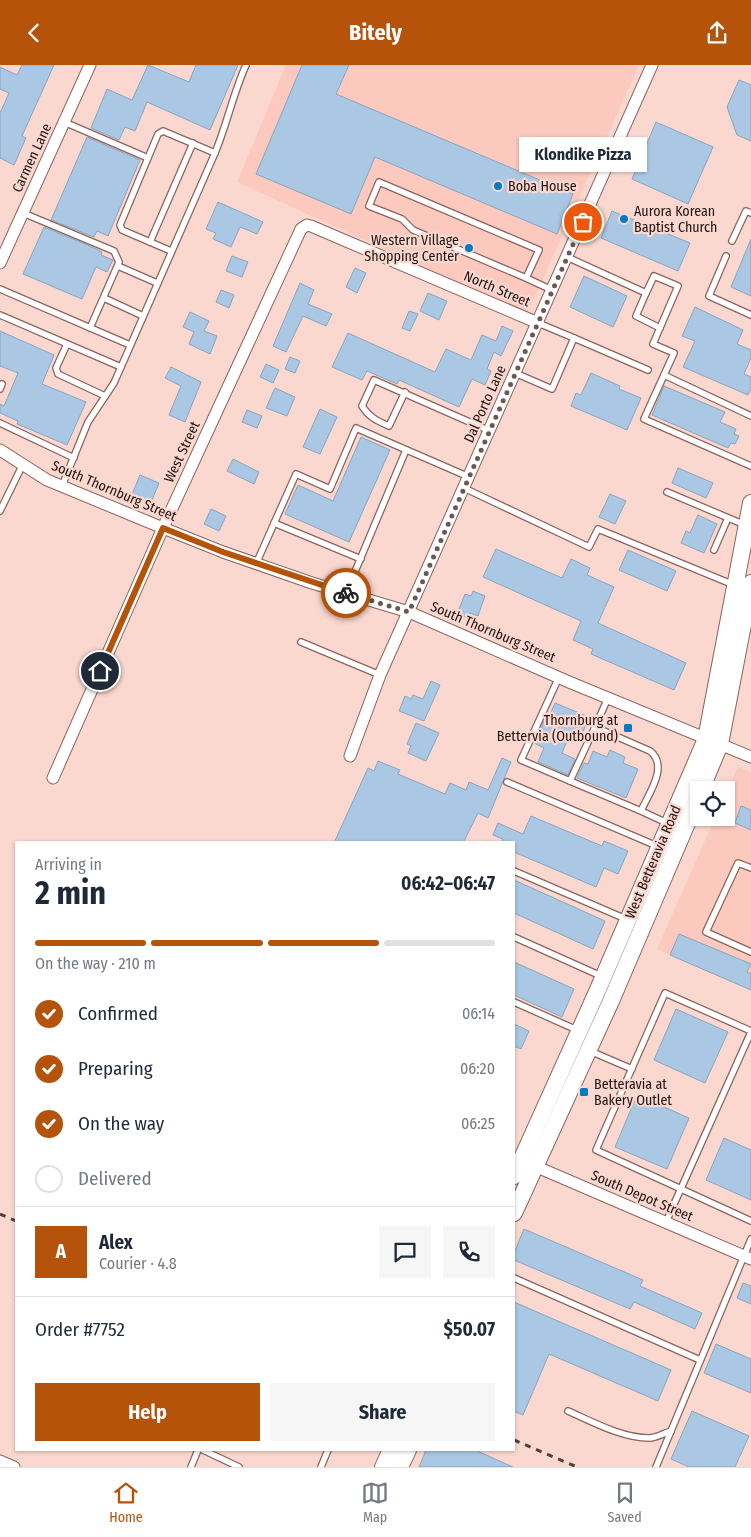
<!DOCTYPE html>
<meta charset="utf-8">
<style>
:root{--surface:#fff;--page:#f6f6f7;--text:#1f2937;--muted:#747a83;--line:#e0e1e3;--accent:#b45309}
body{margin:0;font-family:"Fira Sans Condensed",sans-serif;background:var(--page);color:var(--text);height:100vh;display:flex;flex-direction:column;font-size:19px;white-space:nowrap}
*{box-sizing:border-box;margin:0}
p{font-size:16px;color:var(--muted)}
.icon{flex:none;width:28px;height:28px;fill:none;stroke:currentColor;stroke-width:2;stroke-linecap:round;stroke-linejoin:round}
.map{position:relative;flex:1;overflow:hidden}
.sheet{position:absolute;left:15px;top:776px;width:500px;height:610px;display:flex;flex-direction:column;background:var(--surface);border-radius:0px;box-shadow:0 1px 4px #0004}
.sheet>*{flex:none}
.buttons{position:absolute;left:690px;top:716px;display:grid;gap:10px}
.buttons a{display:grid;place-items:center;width:45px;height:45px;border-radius:0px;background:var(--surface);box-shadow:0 1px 4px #0004;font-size:25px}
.pin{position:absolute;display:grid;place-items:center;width:42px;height:42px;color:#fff;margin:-21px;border:2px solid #fff;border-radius:50%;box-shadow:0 1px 5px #0007}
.courier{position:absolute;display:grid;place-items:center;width:50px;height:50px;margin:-25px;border:4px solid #b45309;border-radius:50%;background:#fff;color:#222;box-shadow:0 1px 6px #0007}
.bubble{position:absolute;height:35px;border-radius:0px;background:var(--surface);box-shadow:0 1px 4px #0004;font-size:16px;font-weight:700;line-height:35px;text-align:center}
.summary em{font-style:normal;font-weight:700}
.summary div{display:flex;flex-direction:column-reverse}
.summary{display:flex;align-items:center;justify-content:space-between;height:85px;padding:0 20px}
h1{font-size:32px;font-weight:700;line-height:38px}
.bar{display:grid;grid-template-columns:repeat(4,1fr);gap:8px 5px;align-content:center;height:60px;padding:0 20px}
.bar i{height:6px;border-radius:4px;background:var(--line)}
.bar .current{background:var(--accent)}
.bar p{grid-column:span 4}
.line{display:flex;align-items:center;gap:12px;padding:0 20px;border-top:1px solid var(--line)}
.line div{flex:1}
.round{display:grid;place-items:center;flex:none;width:52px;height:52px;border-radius:0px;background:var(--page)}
ol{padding:0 20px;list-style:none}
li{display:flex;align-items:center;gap:15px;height:55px}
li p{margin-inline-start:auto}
li .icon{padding:5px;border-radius:50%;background:var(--accent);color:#fff;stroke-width:4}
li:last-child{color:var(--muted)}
li i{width:28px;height:28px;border:2px solid var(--line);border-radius:50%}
.primary-button{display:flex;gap:10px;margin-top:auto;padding:10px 20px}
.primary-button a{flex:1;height:58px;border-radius:0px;background:var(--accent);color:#fff;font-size:20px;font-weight:700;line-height:58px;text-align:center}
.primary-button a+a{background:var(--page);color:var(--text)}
header{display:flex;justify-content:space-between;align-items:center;height:65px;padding:0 20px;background:var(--accent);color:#fff;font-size:22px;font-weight:700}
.menu{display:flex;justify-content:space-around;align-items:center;height:70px;border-top:1px solid var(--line);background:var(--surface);font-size:14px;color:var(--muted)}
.menu a{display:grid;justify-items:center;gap:2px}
.menu .current{color:var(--accent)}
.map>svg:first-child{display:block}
</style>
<header><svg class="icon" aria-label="back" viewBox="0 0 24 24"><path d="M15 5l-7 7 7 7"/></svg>Bitely<svg class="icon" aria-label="share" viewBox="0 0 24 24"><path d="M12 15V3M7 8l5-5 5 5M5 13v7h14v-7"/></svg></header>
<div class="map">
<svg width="751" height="1402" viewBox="0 0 751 1402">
<rect width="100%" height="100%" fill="#fad8d0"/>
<!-- built -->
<g fill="#fbc9bd">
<path d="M286 0H639L527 249 237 117Z"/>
<path d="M738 702 751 707V925L657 884 715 753 726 752V728Z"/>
</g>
<!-- building -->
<g fill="#aac8e3" stroke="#88a4be">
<path d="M22 0H54L22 71 26 73 14 100 0 93V48L9 28 0 24V2L17 10Z"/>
<path d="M148 0 189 17 196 0H238L210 65 147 37 135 66 125 62 119 75 91 63 107 24 132 35Z"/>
<path d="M302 0H349L336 29 573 129 557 169 375 92 351 149 256 109Z"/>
<path d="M739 15 751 20V76L737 70 727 42Z"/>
<path d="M656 57 713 82 688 139 632 114Z"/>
<path d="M87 72 140 95 108 171 97 166 94 172 51 155Z"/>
<path d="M218 137 263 157 257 169 240 162 231 182 213 174 216 168 206 164Z"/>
<path d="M612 146 690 178 678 206 601 173Z"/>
<path d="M44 162 90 181 102 187 101 190 113 195 107 207 96 202 82 234 23 209Z"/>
<path d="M751 174V231L731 222Z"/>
<path d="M232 191 248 197 242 212 226 206Z"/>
<path d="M355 203 366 208 357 228 346 222Z"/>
<path d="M584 211 627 231 613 262 570 242Z"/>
<path d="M300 218 314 225 308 239 332 249 326 261 303 251 286 287 273 281Z"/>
<path d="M221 225 234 230 229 243 216 237Z"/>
<path d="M428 228 447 236 439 255 420 246Z"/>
<path d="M695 242 743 265 737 279 751 285V293L744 309 751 312V324L748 330 683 302 695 276 682 271Z"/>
<path d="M409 246 418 249 410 266 402 263Z"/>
<path d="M190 247 209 256 204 266 217 271 210 289 189 279 194 267 183 262Z"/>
<path d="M502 261 513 266 501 291 494 287 487 304 491 306 485 320 472 314 459 342 399 315 397 319 367 306 362 315 332 302 348 268 435 307 446 284 471 295 482 270 496 276Z"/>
<path d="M0 266 54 290 42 319 86 337 67 380 17 359 18 356 0 348V339L4 341 18 308 0 301Z"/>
<path d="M290 292 300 296 295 308 285 304Z"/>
<path d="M266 299 279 305 273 318 260 312Z"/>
<path d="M171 302 201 317 185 357 169 350 181 321 165 313Z"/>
<path d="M591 308 620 321 619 324 641 333 627 365 571 341 576 328 581 330Z"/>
<path d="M664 321 725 347 720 357 736 364 734 369 739 371 735 379 731 378 728 383 652 350Z"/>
<path d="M275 323 295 332 287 351 266 343Z"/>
<path d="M320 344 337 352 320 389 303 382Z"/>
<path d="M247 345 262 351 257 363 242 357Z"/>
<path d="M361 372 390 385 349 477 285 449 298 420 333 436Z"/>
<path d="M233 394 259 407 254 419 227 406Z"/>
<path d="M678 403 713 418 706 433 672 418Z"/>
<path d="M140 410 159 418 150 440 131 432Z"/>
<path d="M610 429 626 436 615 459 599 452Z"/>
<path d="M211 444 226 451 219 466 204 459Z"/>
<path d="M698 450 717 459 704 488 681 478 686 466 690 468Z"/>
<path d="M496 484 562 513 571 494 590 503 587 510 614 522 598 558 686 598 674 625 591 589 593 584 573 575 581 556 483 512Z"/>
<path d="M628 485 676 506 667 526 619 505Z"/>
<path d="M473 526 485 531 478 551 470 548 468 553 457 549 465 529 471 531Z"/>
<path d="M431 616 440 620 424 656 399 646 405 631 411 634 413 630 423 634Z"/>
<path d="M555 638 589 652 581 672 571 667 562 688 575 694 568 710 538 697 544 683 534 678 546 652 548 654Z"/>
<path d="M416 658 439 668 426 696 408 688 411 681 407 679Z"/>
<path d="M610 685 625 692 623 698 638 704 626 733 577 713 584 698 588 699 593 686 607 692Z"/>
<path d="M502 693 511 697 488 753 478 748 463 778H334L368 703 374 706 378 696 400 705 398 709 445 729 450 718 466 725 469 717 488 725Z"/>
<path d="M741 741 751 745V765L735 758Z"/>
<path d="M531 751 602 781 604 776 628 786 618 809 604 803 596 822 514 787V778H501L503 774 493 770 498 758 523 769Z"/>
<path d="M514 815 605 856 593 884 514 848Z"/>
<path d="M679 869 751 899 747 907 751 909V925L670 890Z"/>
<path d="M514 897 574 924 562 952 514 930Z"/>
<path d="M676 944 728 967 705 1018 654 995Z"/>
<path d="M514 959 529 966 521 984 514 981Z"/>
<path d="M637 1030 689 1053 667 1104 615 1082Z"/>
<path d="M724 1073 751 1085V1135L706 1115Z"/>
<path d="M524 1164 643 1215 640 1221 702 1248 695 1264 634 1237 630 1244 514 1195V1188Z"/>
<path d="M743 1218 751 1221V1239L737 1233Z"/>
<path d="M514 1237 671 1305 658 1336 549 1289 523 1350 514 1346Z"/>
<path d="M716 1279 751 1294V1328L704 1308Z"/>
<path d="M692 1346 749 1371 735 1402H689L671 1394Z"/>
<path d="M426 1385H475L513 1402H419Z"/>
</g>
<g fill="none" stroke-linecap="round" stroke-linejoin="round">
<!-- lane casing -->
<g stroke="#89645c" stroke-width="8">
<g id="lane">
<path d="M64 57 148 93"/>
<path d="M23 148 114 186 119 197 90 263"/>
<path d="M732 176 746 146 751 148"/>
<path d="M150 177 193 78"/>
<path d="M171 186 122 165 120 160 158 69 163 66 215 88"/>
<path d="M726 191 709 231 751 250"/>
<path d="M567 192 646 228 654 211 678 221 653 279 674 288 644 354 751 401"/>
<path d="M118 201 157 218"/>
<path d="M526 213 413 165 402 154 369 141 379 117 539 185 526 213 552 225"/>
<path d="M0 224 130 280"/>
<path d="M646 228 636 251 660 263"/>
<path d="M104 233 143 251"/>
<path d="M0 250 121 302"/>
<path d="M538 258 574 273"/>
<path d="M67 279 56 303 58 309 105 331"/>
<path d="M515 308 552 324 574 273 648 305"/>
<path d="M664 310 751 351"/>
<path d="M0 324 2 319"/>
<path d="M405 327 389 361C377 356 369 352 362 341L374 315 490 366"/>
<path d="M0 358 74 393"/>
<path d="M62 421 88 357 114 318 215 88C227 59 233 29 246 0"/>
<path d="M464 423 589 482 598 464 734 520"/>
<path d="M667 427 745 460"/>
<path d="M0 446 22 401"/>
<path d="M274 458 361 494"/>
<path d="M714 485 728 453"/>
<path d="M256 499 296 409 330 424 356 363 469 412"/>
<path d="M346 528 406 385"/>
<path d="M301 577 380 610"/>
<path d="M559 612 521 695 570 716"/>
<path d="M595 662 608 633"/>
<path d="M507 717 657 781"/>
<path d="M641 746 570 716 595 662 650 686C669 701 649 728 641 746L667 758"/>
<path d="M751 803 738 798 706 867 751 887"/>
<path d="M514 806 626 854"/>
<path d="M514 872 601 911"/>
<path d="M514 937 577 965"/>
<path d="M751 966 665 928 596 1085 751 1156"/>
<path d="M590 986 632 1004"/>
<path d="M666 1157 751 967"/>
<path d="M514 1213 700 1295"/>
<path d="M568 1346C593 1357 622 1373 649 1373 656 1373 664 1368 671 1366"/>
<path d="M203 1385 239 1402"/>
<path d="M191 1402 198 1385"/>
<path d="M321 1402 328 1385"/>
<path d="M656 1402 751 1174"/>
</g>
</g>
<!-- street casing -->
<g stroke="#89645c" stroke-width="13">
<g id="street">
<path d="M0 198 90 0"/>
<path d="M0 385 47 415 163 463 223 487 312 518 409 547 569 617 751 692"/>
<path d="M350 691 380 610 652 0"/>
<path d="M53 713 163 463 301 164 307 160 311 161 538 258"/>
<path d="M530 1099 751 1194"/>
<path d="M0 1396 14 1402"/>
</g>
</g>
<!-- secondary casing -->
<g stroke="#89645c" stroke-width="18">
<g id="secondary">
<path d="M701 725 720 679 751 518"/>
<path d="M514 1111 596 929 706 674 751 438"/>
<path d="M514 1148 611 936 699 730"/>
<path d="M383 1402 391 1385"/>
<path d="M400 1402 408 1385"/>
</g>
</g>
<!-- lane -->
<use href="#lane" stroke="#fff" stroke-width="5.5"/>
<!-- street -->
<use href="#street" stroke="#fff" stroke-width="11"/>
<!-- secondary -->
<use href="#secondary" stroke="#fff" stroke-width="16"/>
<!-- rail -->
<g stroke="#523f3b" stroke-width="3" stroke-dasharray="6 6" stroke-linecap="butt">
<path d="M0 1149 16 1156"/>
<path d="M514 1375 577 1402"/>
</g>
</g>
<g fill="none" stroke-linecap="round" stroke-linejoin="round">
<!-- done -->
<path stroke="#6c5753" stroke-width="5" stroke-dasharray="0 9" d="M346 528 409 547 583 157"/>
<!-- route -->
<path stroke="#b45309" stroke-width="6" d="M100 606 163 463 223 487 346 528"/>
</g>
<!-- markers -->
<g fill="#077ac4" stroke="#fad8d0" stroke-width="2">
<circle cx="498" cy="121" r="5"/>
<circle cx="624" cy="154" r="5"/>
<circle cx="469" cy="183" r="5"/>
<rect x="623" y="658" width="10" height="10" rx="2.5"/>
<rect x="579" y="1022" width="10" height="10" rx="2.5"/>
</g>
<g text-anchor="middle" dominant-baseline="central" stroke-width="4.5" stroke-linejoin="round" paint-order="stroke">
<!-- street labels -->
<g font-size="14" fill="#20120f" stroke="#fad8d0">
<text transform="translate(32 93) rotate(-65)">Carmen Lane</text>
<text transform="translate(497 224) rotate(23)">North Street</text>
<text transform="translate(485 339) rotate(-66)">Dal Porto Lane</text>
<text transform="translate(182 387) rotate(-65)">West Street</text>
<text transform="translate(114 426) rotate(23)">South Thornburg Street</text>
<text transform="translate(493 567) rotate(23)">South Thornburg Street</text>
<text transform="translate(653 797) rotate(-67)">West Betteravia Road</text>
<text transform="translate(642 1131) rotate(23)">South Depot Street</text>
</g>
<!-- poi labels -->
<g font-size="14" fill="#20120f" stroke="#fad8d0" text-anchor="start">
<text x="508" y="121">Boba House</text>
<text x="634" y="146">Aurora Korean<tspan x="634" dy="16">Baptist Church</tspan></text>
<text x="459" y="175" text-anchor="end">Western Village<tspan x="459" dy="16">Shopping Center</tspan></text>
<text x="618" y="655" text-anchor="end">Thornburg at<tspan x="618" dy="16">Bettervia (Outbound)</tspan></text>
<text x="594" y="1019">Betteravia at<tspan x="594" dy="16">Bakery Outlet</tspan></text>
</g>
</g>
</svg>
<div class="buttons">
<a><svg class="icon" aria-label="locate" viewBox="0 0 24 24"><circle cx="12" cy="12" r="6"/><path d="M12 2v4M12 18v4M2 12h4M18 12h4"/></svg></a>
</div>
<div class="pin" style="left:583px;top:157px;background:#ea580c"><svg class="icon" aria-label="bag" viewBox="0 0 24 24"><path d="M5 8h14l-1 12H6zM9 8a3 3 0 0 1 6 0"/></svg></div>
<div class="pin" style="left:100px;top:606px;background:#1f2937"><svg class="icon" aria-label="home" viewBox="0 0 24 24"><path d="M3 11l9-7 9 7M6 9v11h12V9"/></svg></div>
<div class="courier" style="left:346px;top:528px"><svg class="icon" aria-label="bike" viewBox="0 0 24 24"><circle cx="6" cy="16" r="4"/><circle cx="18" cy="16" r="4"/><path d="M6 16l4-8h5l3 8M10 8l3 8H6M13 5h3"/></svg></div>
<div class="bubble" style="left:519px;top:72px;width:128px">Klondike Pizza</div>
<section class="sheet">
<div class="summary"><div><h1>2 min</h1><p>Arriving in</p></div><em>06:42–06:47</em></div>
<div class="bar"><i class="current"></i><i class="current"></i><i class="current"></i><i></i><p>On the way · 210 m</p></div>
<ol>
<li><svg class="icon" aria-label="check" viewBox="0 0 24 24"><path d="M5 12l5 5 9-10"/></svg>Confirmed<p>06:14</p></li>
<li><svg class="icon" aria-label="check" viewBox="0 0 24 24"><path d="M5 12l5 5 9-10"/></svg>Preparing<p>06:20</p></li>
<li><svg class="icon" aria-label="check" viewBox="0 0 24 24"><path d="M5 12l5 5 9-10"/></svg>On the way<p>06:25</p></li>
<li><i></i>Delivered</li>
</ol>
<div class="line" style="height:90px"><b class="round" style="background:var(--accent);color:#fff">A</b><div><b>Alex</b><p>Courier · 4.8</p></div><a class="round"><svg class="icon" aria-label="chat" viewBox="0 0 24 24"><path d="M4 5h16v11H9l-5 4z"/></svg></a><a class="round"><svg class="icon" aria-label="phone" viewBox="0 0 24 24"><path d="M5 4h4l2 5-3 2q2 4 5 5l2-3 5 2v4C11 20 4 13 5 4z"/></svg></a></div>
<div class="line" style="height:65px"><div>Order #7752</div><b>$50.07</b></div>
<div class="primary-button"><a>Help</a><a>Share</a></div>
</section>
</div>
<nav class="menu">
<a class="current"><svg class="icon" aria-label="home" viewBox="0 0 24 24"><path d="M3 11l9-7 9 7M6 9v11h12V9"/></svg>Home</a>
<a><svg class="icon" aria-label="map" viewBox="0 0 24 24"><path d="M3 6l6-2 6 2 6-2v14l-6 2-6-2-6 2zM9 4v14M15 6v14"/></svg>Map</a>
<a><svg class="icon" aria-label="saved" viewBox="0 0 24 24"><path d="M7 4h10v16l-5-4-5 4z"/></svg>Saved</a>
</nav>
